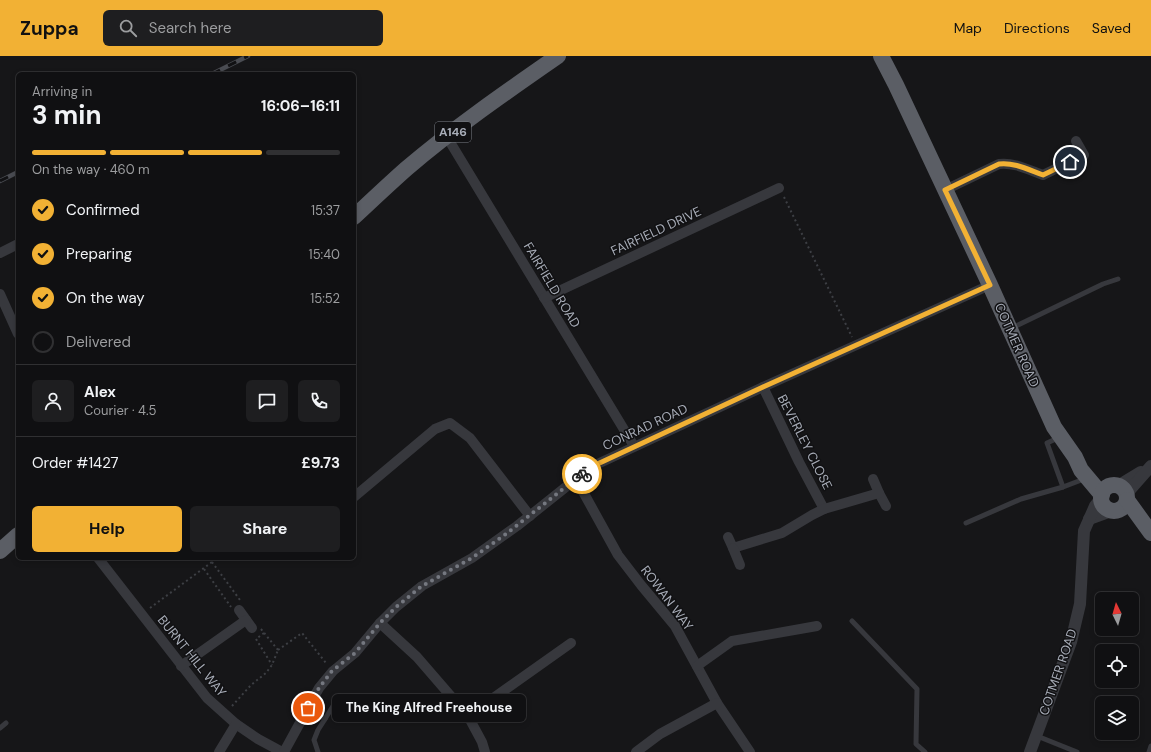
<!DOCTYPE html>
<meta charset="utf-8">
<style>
:root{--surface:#101012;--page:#1e1e20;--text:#f1f3f6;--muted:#9c9d9f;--line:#303032;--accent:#f2b134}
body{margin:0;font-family:"DM Sans",sans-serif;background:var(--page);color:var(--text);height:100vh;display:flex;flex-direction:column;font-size:15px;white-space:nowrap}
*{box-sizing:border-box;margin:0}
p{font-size:13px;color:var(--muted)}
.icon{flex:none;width:22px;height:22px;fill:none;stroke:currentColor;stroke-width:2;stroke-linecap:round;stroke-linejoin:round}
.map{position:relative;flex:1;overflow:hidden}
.drawer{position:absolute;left:16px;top:16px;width:340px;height:488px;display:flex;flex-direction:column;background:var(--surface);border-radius:6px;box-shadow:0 2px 6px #0003,0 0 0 1px var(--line)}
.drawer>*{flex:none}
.needle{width:26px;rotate:355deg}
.controls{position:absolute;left:1095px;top:536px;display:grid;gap:8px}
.controls a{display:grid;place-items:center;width:44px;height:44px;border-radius:6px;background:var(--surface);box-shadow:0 2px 6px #0003,0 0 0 1px var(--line);font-size:20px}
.pin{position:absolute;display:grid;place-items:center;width:34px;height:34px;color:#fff;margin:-17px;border:2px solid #fff;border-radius:50%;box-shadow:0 1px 4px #0007}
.courier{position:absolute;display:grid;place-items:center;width:40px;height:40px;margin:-20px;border:3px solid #f2b134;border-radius:50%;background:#fff;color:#222;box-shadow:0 1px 5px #0007}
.bubble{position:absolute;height:28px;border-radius:6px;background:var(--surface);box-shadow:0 2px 6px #0003,0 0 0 1px var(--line);font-size:13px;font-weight:700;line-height:28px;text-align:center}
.overview em{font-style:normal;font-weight:700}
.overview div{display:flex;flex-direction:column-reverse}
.overview{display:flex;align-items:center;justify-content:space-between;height:68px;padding:0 16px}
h1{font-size:26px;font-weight:700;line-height:30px}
.bar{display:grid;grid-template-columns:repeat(4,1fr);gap:6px 4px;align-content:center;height:48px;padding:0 16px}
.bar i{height:5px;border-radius:3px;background:var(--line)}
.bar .selected{background:var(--accent)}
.bar p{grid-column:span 4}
.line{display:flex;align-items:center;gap:10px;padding:0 16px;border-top:1px solid var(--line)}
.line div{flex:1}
.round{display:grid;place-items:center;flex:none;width:42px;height:42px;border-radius:6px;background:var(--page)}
ol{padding:0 16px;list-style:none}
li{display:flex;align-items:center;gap:12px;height:44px}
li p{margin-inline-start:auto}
li .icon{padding:4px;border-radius:50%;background:var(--accent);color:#111;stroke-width:4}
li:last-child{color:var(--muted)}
li i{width:22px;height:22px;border:2px solid var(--line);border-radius:50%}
.cta{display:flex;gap:8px;margin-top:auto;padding:8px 16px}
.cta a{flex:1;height:46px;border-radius:6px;background:var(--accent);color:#111;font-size:16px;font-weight:700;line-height:46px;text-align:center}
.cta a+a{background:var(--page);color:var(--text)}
header{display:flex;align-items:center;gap:24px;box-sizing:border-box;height:56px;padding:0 20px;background:var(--accent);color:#111}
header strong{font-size:19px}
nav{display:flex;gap:22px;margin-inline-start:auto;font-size:14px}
.search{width:280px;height:36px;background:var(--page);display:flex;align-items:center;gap:10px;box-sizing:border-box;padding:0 14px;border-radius:6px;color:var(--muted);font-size:15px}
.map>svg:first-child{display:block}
</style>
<header>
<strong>Zuppa</strong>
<div class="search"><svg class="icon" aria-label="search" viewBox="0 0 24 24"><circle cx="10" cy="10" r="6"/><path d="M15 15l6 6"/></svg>Search here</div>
<nav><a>Map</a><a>Directions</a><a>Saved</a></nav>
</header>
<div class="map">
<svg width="1151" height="696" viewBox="0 0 1151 696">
<rect width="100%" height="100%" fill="#161618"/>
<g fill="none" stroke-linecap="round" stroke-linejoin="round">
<!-- path -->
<g stroke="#3d3f44" stroke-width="2" stroke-dasharray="2 3" stroke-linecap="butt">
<path d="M784 141 852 281"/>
<path d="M209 502 240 544"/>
<path d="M204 513 231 551"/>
<path d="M150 552 212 506"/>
<path d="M261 573 278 594"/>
<path d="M264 577 256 583 272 609"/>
<path d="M278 594 302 577 326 607"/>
<path d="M232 650 251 629 266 617 272 609 278 594"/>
</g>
<!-- service -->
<g stroke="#37383d" stroke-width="5">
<path d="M1012 272 1103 228 1118 223"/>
<path d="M1063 431 1084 423"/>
<path d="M966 467 1021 443 1063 431 1047 387 1058 382"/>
<path d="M852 565 917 633 916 688 925 696"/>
<path d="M308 652 325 663 318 674 314 684 318 696"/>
<path d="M325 663 333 650 344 640"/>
<path d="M0 672 6 667"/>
<path d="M1037 680 1077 696"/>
<path d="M1149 696 1151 690"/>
</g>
<!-- minor -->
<g stroke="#37383d" stroke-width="10">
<path d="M447 81 634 390"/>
<path d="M945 134 999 108C1014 106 1029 114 1043 119L1084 99 1076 85"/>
<path d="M0 197 18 188"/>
<path d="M0 238 18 278"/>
<path d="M544 242 779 132"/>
<path d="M763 331 799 406 824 453"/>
<path d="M576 423 618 499 641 529 675 570 717 647 750 696"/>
<path d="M879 437 886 450"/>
<path d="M354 441 435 373 450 367 470 382 530 460"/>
<path d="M728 481 733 492 782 477 812 459 824 453 879 437 873 423"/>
<path d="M733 492 740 509"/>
<path d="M98 502 207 642 236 668 258 683 282 696"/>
<path d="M239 554 252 572"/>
<path d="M380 567 417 601 468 660 482 686 485 696"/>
<path d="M181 610 246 564"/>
<path d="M697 610 732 585 817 570"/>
<path d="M468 660 571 587"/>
<path d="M219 696 236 668"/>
<path d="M284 696 319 632 333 615 355 597 380 567 396 551 422 530 472 502 517 470 591 411 763 331 990 229"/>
<path d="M636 696 660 678 717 647"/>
</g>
<!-- tertiary -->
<g stroke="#37383d" stroke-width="12">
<path d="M1118 430 1141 416"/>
<path d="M1127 441 1128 436 1151 410"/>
<path d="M1089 463 1111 455"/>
<path d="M1030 696 1071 586 1080 548 1084 475 1095 450 1102 441"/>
</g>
<!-- trunk -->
<g stroke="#5b5e65" stroke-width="16">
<path d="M881 0 896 29 990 229 1054 371 1075 401 1081 414 1102 439"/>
<path d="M354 161C371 145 388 129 406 113 454 72 506 36 558 0"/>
<circle cx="1114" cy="442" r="13"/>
<path d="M1127 444 1151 477"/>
<path d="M0 495 18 479"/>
</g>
<!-- rail casing -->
<g stroke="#4a4c52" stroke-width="4.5">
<g id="rail">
<path d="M212 18 248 0"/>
<path d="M0 125 18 116"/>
</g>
</g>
<!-- rail -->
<use href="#rail" stroke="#111113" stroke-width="3" stroke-dasharray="9" stroke-linecap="butt"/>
</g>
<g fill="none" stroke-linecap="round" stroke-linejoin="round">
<!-- done -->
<path stroke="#757880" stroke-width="4" stroke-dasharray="0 7.2" d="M308 652 319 632 332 615 355 597 380 567 396 551 422 530 472 502 506 478 582 418"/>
<!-- route -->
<path stroke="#f2b134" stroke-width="5" d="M582 418 591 411 649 384 763 331 990 229 945 134 999 108C1014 106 1029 114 1043 119L1070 106"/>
</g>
<g text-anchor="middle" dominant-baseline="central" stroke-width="3" stroke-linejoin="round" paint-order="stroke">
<!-- shield labels -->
<rect fill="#111113" stroke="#7b7e86" stroke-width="1" x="435" y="66" width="36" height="20" rx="3"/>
<g font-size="12" font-weight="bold" fill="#a8adb8">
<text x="453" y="76">A146</text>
</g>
<!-- street labels -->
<g font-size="13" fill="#a8adb8" stroke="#111113">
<text transform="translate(656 175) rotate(-25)">FAIRFIELD DRIVE</text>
<text transform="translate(552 229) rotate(59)">FAIRFIELD ROAD</text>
<text transform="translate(1017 289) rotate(66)">COTMER ROAD</text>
<text transform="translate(645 371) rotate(-25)">CONRAD ROAD</text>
<text transform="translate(805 386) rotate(63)">BEVERLEY CLOSE</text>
<text transform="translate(667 542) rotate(53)">ROWAN WAY</text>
<text transform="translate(192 600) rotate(51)">BURNT HILL WAY</text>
<text transform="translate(1058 616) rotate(-71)">COTMER ROAD</text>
</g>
</g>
</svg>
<div class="controls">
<a><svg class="needle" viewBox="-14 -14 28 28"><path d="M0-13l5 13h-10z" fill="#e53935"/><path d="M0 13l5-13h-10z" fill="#9c9d9f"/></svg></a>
<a><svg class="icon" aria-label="locate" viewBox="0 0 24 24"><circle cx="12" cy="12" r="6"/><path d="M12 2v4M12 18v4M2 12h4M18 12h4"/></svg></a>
<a><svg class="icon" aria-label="layers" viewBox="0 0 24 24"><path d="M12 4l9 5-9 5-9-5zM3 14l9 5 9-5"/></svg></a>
</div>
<div class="pin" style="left:308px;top:652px;background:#ea580c"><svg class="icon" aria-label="bag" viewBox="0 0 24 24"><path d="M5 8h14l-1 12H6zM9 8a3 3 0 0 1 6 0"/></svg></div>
<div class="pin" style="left:1070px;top:106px;background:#1f2937"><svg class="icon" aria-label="home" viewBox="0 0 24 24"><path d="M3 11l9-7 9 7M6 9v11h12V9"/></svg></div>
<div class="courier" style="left:582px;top:418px"><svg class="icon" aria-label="bike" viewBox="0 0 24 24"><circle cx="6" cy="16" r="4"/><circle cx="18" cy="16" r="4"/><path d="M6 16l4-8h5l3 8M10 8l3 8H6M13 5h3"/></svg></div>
<div class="bubble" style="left:332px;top:638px;width:194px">The King Alfred Freehouse</div>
<section class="drawer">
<div class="overview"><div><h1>3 min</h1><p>Arriving in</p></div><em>16:06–16:11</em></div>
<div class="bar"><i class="selected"></i><i class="selected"></i><i class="selected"></i><i></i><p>On the way · 460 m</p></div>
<ol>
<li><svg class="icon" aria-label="check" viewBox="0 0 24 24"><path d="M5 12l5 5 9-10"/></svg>Confirmed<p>15:37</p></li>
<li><svg class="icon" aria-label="check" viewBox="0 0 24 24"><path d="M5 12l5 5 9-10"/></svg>Preparing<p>15:40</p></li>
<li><svg class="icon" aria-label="check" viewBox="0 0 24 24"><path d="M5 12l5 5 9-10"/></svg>On the way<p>15:52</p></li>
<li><i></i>Delivered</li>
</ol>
<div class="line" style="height:72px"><a class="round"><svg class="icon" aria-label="person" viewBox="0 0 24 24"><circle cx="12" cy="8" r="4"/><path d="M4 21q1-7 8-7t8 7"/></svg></a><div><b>Alex</b><p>Courier · 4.5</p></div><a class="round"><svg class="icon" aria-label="chat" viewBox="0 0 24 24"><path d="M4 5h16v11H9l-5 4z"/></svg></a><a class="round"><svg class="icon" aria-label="phone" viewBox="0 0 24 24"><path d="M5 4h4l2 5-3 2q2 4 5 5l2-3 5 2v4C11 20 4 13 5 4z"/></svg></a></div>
<div class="line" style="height:52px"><div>Order #1427</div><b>£9.73</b></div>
<div class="cta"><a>Help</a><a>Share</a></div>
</section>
</div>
